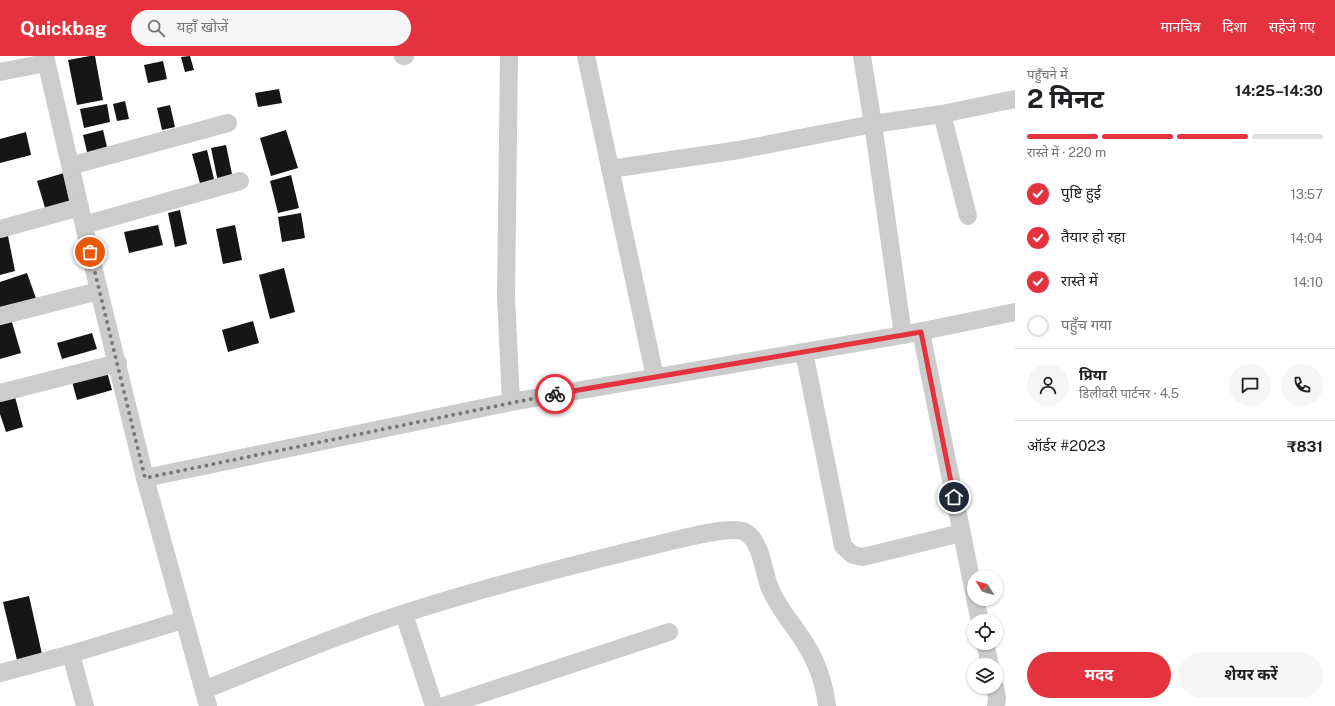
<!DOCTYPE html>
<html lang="hi">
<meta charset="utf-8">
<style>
:root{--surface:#fff;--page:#f6f6f6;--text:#202124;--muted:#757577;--line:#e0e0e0;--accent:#e4333e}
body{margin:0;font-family:"Public Sans","Noto Sans Devanagari",sans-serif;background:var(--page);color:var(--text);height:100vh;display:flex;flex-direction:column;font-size:15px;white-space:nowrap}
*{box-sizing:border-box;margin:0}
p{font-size:13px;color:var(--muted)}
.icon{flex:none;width:22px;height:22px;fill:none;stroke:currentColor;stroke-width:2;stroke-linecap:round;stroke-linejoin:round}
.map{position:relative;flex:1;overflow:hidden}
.drawer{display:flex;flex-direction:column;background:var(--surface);width:320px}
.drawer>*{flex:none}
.needle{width:26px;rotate:307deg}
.controls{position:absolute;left:967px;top:514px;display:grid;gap:8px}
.controls a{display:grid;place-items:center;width:36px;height:36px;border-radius:50%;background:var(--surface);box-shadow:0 1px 3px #0004;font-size:20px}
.pin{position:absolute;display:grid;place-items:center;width:34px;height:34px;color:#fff;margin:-17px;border:2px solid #fff;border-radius:50%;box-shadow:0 1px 4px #0007}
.courier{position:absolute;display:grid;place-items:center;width:40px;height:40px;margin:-20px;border:3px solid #e4333e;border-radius:50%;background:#fff;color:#222;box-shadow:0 1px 5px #0007}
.summary em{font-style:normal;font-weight:700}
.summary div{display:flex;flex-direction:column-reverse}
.summary{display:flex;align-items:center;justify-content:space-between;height:68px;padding:0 12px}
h1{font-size:26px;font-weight:700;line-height:30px}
.bar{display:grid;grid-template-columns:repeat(4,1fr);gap:6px 4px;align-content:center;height:48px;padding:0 12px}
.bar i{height:5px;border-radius:3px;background:var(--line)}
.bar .active{background:var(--accent)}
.bar p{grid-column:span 4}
.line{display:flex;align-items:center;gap:10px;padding:0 12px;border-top:1px solid var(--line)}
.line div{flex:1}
.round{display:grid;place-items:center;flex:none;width:42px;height:42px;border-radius:21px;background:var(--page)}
ol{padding:0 12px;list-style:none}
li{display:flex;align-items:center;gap:12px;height:44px}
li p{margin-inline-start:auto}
li .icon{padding:4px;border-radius:50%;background:var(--accent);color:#fff;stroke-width:4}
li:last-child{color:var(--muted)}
li i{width:22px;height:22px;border:2px solid var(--line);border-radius:50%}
.primary-button{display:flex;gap:8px;margin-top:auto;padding:8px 12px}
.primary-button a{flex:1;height:46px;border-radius:24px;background:var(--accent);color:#fff;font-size:16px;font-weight:700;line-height:46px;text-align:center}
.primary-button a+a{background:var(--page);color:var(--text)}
header{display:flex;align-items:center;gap:24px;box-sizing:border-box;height:56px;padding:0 20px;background:var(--accent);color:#fff}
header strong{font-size:19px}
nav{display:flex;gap:22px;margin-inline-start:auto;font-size:14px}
.search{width:280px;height:36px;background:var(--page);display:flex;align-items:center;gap:10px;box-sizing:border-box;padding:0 14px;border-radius:22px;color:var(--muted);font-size:15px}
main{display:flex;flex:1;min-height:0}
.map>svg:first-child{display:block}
</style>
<header>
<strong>Quickbag</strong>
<div class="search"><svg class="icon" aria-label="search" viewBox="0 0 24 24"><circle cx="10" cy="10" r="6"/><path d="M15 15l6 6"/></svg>यहाँ खोजें</div>
<nav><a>मानचित्र</a><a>दिशा</a><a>सहेजे गए</a></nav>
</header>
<main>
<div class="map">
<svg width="1015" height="650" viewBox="0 0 1015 650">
<rect width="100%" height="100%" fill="#fff"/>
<!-- building -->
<g fill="#161616">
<path d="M90 0H95L103 44 77 49 68 4Z"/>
<path d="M190 0 194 14 185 16 181 1Z"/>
<path d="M163 5 167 23 148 27 144 9Z"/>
<path d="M279 33 282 47 258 51 255 37Z"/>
<path d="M125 45 129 63 117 65 113 48Z"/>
<path d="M107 48 110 66 84 72 80 53Z"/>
<path d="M170 49 175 71 162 74 157 52Z"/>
<path d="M103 74 108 95 88 100 83 79Z"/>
<path d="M286 74 298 112 271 120 260 82Z"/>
<path d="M26 76 31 99 0 107V83Z"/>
<path d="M226 89 233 123 218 126 211 92Z"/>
<path d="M207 94 215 127 201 131 192 98Z"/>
<path d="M64 117 73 147 46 155 37 125Z"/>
<path d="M291 119 299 152 278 157 270 125Z"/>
<path d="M180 154 187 188 175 191 168 157Z"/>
<path d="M301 157 305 182 282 186 278 161Z"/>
<path d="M158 169 163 189 129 197 124 176Z"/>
<path d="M235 169 242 204 223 208 216 173Z"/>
<path d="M7 175 15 215 0 219V177Z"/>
<path d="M284 212 295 256 270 263 259 219Z"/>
<path d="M27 217 38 248 0 253V226Z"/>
<path d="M11 263 21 297 0 303V267Z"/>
<path d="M253 265 259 287 228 296 222 274Z"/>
<path d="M92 277 97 293 62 303 57 287Z"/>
<path d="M106 312 112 334 77 344 71 322Z"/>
<path d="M15 341 23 371 6 376 0 358V346Z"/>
<path d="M29 540 42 598 17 604 3 546Z"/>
</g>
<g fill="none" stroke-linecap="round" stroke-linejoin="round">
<!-- minor -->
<g stroke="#ccc" stroke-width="18">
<path d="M45 0 99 235 145 422 208 650"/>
<path d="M403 0H405"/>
<path d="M509 0 506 241 511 346"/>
<path d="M586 0 655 321"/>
<path d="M862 0 873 68 903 279"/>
<path d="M0 16 46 7"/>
<path d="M942 58 968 160"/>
<path d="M70 110 228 67"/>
<path d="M610 113 739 94 873 68 942 58 1015 43"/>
<path d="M84 169 240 125"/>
<path d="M0 173 80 151"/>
<path d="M0 260 99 235"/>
<path d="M921 276 974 537"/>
<path d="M804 296 843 490 853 499 863 501 961 477"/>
<path d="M0 337 118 307"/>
<path d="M145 422 511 346 903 279 1015 256"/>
<path d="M975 543 980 565"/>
<path d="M404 558 434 650"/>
<path d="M985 587 990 609"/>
<path d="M71 598 85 650"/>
<path d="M0 617 71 598 183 564"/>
<path d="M995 631 997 642 996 650"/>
<path d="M204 634C267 609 329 582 393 561 478 533 564 511 651 490 670 486 729 468 745 476 760 484 763 511 768 527 776 550 794 569 806 589 817 606 825 630 827 650"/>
<path d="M444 650 669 576"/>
</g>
</g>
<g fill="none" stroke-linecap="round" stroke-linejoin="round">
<!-- done -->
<path stroke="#787878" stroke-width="4" stroke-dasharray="0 7.2" d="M90 196 145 422 555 338"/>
<!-- route -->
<path stroke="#e4333e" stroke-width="5" d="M555 338 921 276 954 441"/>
</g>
</svg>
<div class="controls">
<a><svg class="needle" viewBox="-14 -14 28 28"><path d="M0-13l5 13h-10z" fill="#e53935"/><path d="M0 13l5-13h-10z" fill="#757577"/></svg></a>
<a><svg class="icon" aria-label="locate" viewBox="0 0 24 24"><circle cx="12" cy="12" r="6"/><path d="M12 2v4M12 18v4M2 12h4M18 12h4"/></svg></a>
<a><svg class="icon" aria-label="layers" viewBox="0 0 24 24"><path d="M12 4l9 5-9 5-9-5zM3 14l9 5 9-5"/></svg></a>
</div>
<div class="pin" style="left:90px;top:196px;background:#ea580c"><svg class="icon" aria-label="bag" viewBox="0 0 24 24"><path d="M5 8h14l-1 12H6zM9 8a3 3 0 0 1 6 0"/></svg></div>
<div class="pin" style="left:954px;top:441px;background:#1f2937"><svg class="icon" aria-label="home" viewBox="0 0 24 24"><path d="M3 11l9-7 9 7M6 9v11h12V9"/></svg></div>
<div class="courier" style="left:555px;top:338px"><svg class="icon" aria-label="bike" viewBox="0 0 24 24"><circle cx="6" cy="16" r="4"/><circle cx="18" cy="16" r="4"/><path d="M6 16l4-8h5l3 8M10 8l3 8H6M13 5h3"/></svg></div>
</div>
<section class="drawer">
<div class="summary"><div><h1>2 मिनट</h1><p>पहुँचने में</p></div><em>14:25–14:30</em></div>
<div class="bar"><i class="active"></i><i class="active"></i><i class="active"></i><i></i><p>रास्ते में · 220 m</p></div>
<ol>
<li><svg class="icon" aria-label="check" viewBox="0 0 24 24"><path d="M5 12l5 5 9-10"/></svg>पुष्टि हुई<p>13:57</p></li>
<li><svg class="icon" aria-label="check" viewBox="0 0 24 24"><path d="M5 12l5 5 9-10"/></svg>तैयार हो रहा<p>14:04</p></li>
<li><svg class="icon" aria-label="check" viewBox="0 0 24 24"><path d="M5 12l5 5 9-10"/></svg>रास्ते में<p>14:10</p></li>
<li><i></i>पहुँच गया</li>
</ol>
<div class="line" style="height:72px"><a class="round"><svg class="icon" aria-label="person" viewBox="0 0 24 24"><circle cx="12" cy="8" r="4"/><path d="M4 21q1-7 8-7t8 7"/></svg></a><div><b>प्रिया</b><p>डिलीवरी पार्टनर · 4.5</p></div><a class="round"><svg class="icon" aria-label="chat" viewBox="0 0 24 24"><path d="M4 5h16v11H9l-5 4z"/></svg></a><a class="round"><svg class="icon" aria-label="phone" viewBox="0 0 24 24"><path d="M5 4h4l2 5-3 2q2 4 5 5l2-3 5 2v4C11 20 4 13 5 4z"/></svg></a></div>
<div class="line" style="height:52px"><div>ऑर्डर #2023</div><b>₹831</b></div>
<div class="primary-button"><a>मदद</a><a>शेयर करें</a></div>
</section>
</main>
